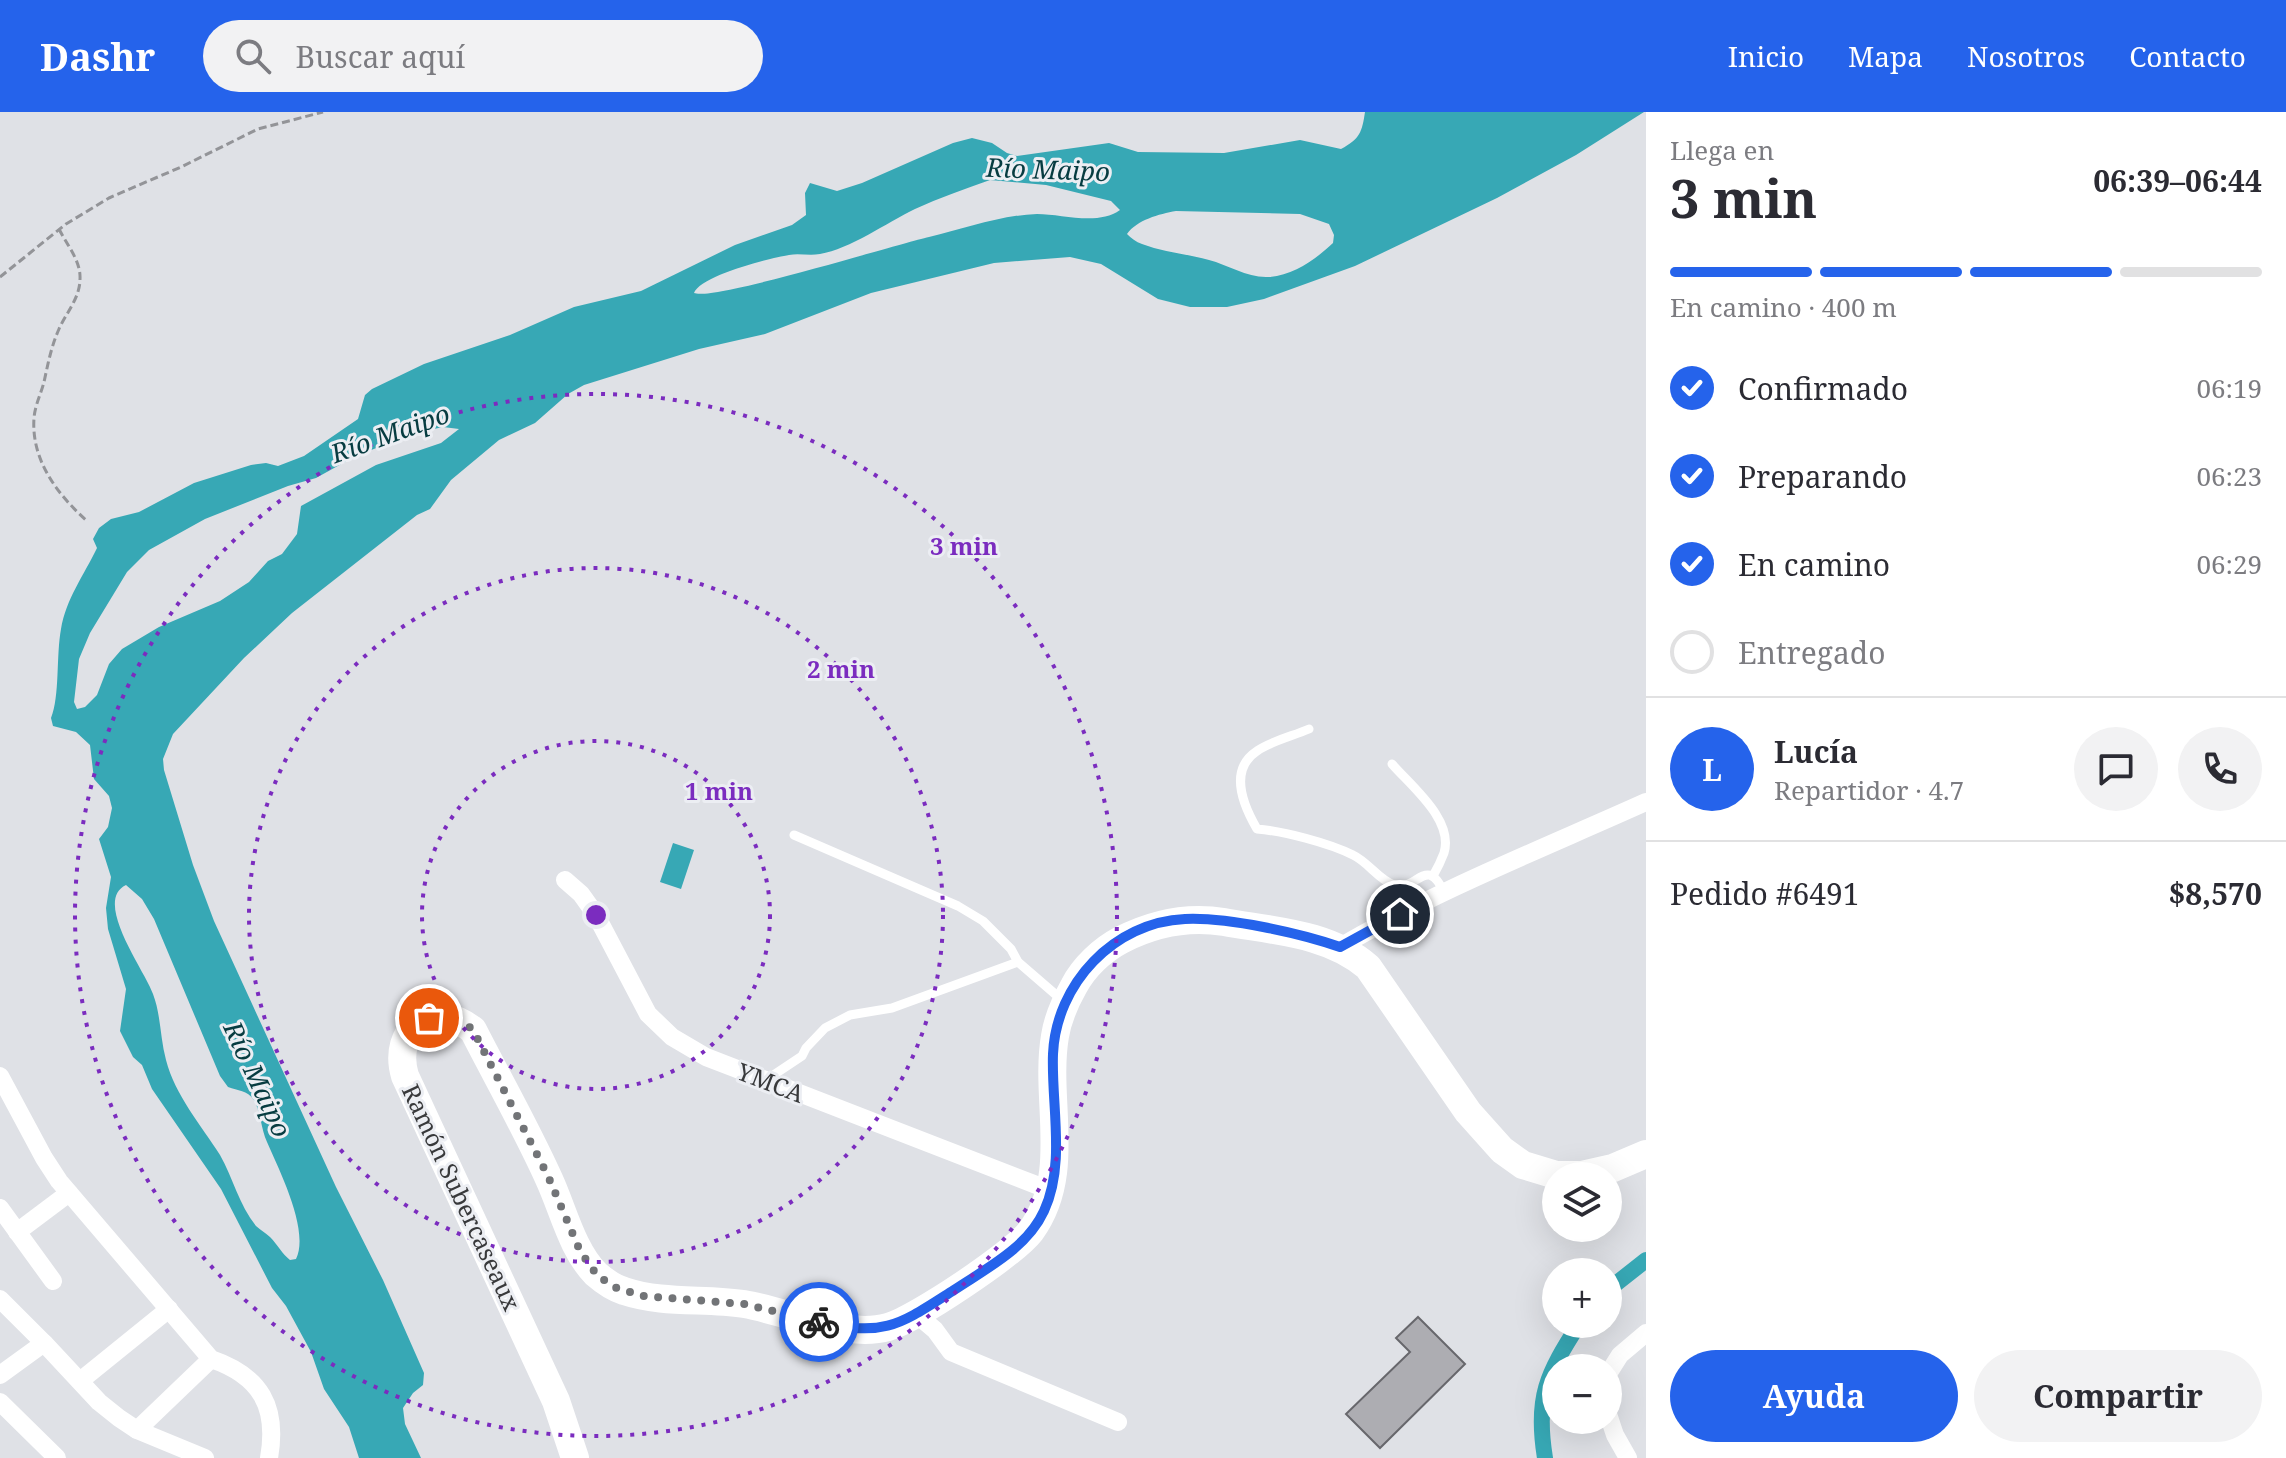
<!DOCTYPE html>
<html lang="es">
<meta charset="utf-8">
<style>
:root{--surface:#fff;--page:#f2f2f3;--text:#2b2b33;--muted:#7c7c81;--line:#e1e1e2;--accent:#2563eb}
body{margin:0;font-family:"Noto Serif",serif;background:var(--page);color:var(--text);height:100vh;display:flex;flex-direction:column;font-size:30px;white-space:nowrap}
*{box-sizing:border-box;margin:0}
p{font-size:26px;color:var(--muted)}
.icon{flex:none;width:44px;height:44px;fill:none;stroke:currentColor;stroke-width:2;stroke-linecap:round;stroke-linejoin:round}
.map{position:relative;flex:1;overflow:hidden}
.details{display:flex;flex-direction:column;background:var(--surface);width:640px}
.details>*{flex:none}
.tools{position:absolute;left:1542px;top:1050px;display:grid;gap:16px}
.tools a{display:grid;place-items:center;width:80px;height:80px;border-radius:50%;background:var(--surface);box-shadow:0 8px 32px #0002;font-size:40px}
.pin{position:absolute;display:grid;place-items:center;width:68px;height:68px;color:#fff;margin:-34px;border:4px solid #fff;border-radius:50%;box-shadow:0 2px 8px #0007}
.courier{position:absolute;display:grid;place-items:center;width:80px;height:80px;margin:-40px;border:6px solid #2563eb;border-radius:50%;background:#fff;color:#222;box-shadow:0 2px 10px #0007}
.summary em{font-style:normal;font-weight:700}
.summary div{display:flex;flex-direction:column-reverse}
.summary{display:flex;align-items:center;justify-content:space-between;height:136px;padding:0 24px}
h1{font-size:52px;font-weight:700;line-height:60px}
.bar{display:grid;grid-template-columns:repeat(4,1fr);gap:12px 8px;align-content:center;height:96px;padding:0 24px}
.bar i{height:10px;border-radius:6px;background:var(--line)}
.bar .on{background:var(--accent)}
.bar p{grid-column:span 4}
.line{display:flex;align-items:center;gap:20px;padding:0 24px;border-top:2px solid var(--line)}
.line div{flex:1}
.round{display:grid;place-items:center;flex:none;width:84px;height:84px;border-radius:42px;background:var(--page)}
ol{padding:0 24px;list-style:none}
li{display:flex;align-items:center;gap:24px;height:88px}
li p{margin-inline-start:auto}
li .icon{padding:8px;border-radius:50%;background:var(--accent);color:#fff;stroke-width:4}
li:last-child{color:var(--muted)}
li i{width:44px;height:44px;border:4px solid var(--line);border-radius:50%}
.action{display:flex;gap:16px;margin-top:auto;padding:16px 24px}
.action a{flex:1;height:92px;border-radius:48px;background:var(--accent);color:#fff;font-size:32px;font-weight:700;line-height:92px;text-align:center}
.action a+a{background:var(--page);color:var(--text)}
header{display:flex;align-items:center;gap:48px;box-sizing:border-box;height:112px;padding:0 40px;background:var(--accent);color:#fff}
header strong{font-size:38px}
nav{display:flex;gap:44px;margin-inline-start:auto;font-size:28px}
.search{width:560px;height:72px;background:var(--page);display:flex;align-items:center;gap:20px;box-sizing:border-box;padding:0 28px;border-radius:44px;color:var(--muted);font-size:30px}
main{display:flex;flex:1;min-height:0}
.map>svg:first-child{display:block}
</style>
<header>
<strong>Dashr</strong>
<div class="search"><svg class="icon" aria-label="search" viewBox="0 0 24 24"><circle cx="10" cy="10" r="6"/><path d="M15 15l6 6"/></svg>Buscar aquí</div>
<nav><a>Inicio</a><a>Mapa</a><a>Nosotros</a><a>Contacto</a></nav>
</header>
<main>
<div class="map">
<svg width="1646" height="1346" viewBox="0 0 1646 1346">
<rect width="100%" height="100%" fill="#dfe1e6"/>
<!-- water -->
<g fill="#37a8b5" fill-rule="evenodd">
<path d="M1365 0H1644L1576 43 1497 86 1355 154 1264 187 1227 195H1190L1158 187 1101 152 1070 145 994 151 871 181 765 222 699 237 584 273 568 282 535 311 499 328 451 368 430 397 417 403 292 501 244 546 173 622 163 647 164 658 193 753 214 809 336 1075 383 1168 424 1261 423 1273 413 1281 403 1296 405 1312 421 1346H359L349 1315 324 1277 311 1240 286 1194 272 1176 221 1077 152 977 142 953 133 945 120 919 126 877 108 817 106 796 111 765 99 727 108 715 112 696 109 684 94 667 90 633 76 620 53 614 51 606C60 584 56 544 61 517 66 487 84 463 97 436L93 427 99 416 111 407 139 400 194 371 251 353 266 351 278 354 304 344 358 307 365 283 372 277 424 252 510 223 574 195 641 179 735 133 792 113 806 103 805 81 810 71 837 79 862 71 953 31 972 26 992 31 1007 41 1017 44 1109 31 1138 40 1224 41 1300 28 1341 37C1360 27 1362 20 1365 0ZM990 68 1046 73 1111 89 1120 98C1098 114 1062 102 1037 102 1001 103 964 117 929 125 894 133 714 189 694 181 700 164 769 146 789 143 799 141 809 144 820 142 850 137 886 111 915 97 939 86 965 77 990 68ZM1176 99 1300 102 1329 112 1334 123 1333 131C1316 147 1293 164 1268 165 1248 166 1228 153 1209 148 1187 142 1163 140 1142 132 1136 130 1131 126 1127 122 1137 108 1159 102 1176 99ZM443 315 459 317 441 331 376 353 301 394 297 422 282 442 268 449 249 470 220 489 159 515 122 537 109 552 97 583 85 595 77 597 74 590 79 547 90 521 127 460 149 438 205 407 288 374 316 366 354 345 411 322ZM126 773 142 787 154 807 220 964 228 975C238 979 247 978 254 988 261 1001 261 1017 267 1030 279 1058 310 1118 296 1147L290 1148C282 1142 278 1133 270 1125 266 1121 260 1118 256 1114 239 1093 233 1066 220 1043 201 1013 175 983 166 948 160 926 161 903 153 882 146 860 92 789 126 773Z"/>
<path d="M673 731 694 738 681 777 660 770Z"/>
</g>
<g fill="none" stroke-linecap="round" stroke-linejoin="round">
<!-- canal -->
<g stroke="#37a8b5" stroke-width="16">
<path d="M1608 1178 1646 1148"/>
<path d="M1545 1346C1535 1285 1547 1262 1579 1212"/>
</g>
</g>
<!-- building -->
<path fill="#adadb2" stroke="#67676c" stroke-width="2" d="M1418 1205 1465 1252 1380 1336 1346 1302 1410 1240 1396 1226Z"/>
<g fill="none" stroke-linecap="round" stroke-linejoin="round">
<!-- path -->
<g stroke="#939498" stroke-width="3" stroke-dasharray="8 4" stroke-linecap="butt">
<path d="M59 117C67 133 81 149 80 167 80 186 66 201 59 217 51 235 48 252 44 270 41 282 35 293 34 306 31 349 58 383 88 410"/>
<path d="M0 165 66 112 109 86 181 55 258 17 323 0"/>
</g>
<!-- lane -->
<g stroke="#fff" stroke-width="9">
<path d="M1309 617C1293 624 1271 629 1257 639 1228 658 1243 693 1257 717 1283 719 1329 731 1353 743 1368 750 1379 768 1394 773 1416 781 1427 741 1444 781"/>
<path d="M1392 652C1412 675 1454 708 1444 741 1441 749 1437 757 1433 764"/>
<path d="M794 723 958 794 983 809 1011 837 1018 850 1062 888"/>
<path d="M766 968 802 944 806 936 825 916 850 903 892 896 1018 850"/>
</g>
<!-- street -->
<g stroke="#fff" stroke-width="18">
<path d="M565 768 581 782 596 803 648 902 672 925 706 945 1052 1079"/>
<path d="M1340 835C1437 778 1544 736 1646 690"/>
<path d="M0 964 44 1046 59 1069 211 1247C261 1264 278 1295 269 1346"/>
<path d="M0 1096 53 1169"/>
<path d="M17 1120 69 1081"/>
<path d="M0 1187 44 1231 99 1290 119 1306 137 1318 205 1346"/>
<path d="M916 1202 935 1218 951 1240 1118 1310"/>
<path d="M1608 1262 1620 1243 1646 1221"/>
<path d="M0 1263 44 1231"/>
<path d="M80 1269 169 1197"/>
<path d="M0 1290 57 1346"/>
<path d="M1608 1302 1615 1323 1628 1346"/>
<path d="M137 1318 211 1247"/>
</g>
<!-- primary -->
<path stroke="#fff" stroke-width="28" d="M575 1346 556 1289 405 964C391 917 433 886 473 918 498 967 526 1016 549 1067 563 1097 572 1138 596 1162 604 1169 614 1176 624 1179 663 1192 704 1186 744 1192 786 1199 846 1227 888 1215 916 1207 1013 1142 1031 1119 1073 1061 1044 989 1055 924 1058 905 1065 890 1074 874 1084 855 1102 838 1121 828 1154 811 1187 804 1224 810 1274 819 1329 821 1368 855L1468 1000 1502 1038 1523 1053 1556 1063H1582L1613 1056 1646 1042"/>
</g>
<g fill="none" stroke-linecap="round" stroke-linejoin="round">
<!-- done -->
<path stroke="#727477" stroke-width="8" stroke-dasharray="0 14.4" d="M429 906C447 903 459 906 473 918L548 1064 580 1139 597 1163 614 1175 643 1184 744 1192 819 1210"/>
<!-- route -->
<path stroke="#2563eb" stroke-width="10" d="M819 1210C886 1225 899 1213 954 1178 987 1156 1027 1136 1044 1099 1066 1052 1051 992 1053 942 1056 872 1114 810 1185 807 1227 805 1300 821 1340 835L1400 802"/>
</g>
<!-- distance rings -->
<g fill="none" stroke="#7b2cbf" stroke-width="4" stroke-dasharray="4 8">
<circle cx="596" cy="803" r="174"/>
<circle cx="596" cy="803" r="347"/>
<circle cx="596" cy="803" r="521"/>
</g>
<g text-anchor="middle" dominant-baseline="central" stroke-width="6" stroke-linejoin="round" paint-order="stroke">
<!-- street labels -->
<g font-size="24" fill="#38393b" stroke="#eceef3">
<text transform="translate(771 970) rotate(21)">YMCA</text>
<text transform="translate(462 1085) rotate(65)">Ramón Subercaseaux</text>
</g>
<!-- water labels -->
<g font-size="26" font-style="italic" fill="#073c41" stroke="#eceef3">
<text transform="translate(1048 57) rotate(2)">Río Maipo</text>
<text transform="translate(390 321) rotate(-20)">Río Maipo</text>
<text transform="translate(258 967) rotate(65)">Río Maipo</text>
</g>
</g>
<circle cx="596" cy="803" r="12" fill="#7b2cbf" stroke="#eceef3" stroke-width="4"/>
<g font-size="24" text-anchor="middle" font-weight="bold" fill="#7b2cbf" stroke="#eceef3" stroke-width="6" stroke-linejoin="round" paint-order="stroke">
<text x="964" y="443">3 min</text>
<text x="841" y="566">2 min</text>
<text x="719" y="688">1 min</text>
</g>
</svg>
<div class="tools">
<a><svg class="icon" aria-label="layers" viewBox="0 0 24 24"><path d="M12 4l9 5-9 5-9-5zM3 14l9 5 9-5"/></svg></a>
<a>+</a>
<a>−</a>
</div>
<div class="pin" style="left:429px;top:906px;background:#ea580c"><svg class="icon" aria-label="bag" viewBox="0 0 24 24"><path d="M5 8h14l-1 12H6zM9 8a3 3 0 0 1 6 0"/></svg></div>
<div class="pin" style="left:1400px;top:802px;background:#1f2937"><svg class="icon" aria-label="home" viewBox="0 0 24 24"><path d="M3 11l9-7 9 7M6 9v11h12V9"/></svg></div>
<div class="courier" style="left:819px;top:1210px"><svg class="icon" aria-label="bike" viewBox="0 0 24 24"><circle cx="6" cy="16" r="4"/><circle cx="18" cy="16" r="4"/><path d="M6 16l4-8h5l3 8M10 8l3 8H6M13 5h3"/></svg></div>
</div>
<section class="details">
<div class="summary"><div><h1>3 min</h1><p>Llega en</p></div><em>06:39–06:44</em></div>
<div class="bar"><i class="on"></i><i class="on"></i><i class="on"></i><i></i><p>En camino · 400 m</p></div>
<ol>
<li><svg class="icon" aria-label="check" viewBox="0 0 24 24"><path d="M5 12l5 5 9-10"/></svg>Confirmado<p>06:19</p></li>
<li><svg class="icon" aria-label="check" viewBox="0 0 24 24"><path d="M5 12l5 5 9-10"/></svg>Preparando<p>06:23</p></li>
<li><svg class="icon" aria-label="check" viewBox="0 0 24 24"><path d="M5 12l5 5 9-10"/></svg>En camino<p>06:29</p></li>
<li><i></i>Entregado</li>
</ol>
<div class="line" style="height:144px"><b class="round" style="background:var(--accent);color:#fff">L</b><div><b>Lucía</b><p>Repartidor · 4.7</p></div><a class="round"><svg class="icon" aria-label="chat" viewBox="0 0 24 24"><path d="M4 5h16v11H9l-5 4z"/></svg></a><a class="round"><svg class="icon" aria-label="phone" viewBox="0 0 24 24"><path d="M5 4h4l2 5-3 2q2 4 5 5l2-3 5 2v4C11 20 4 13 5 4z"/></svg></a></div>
<div class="line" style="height:104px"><div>Pedido #6491</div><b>$8,570</b></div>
<div class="action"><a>Ayuda</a><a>Compartir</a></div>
</section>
</main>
